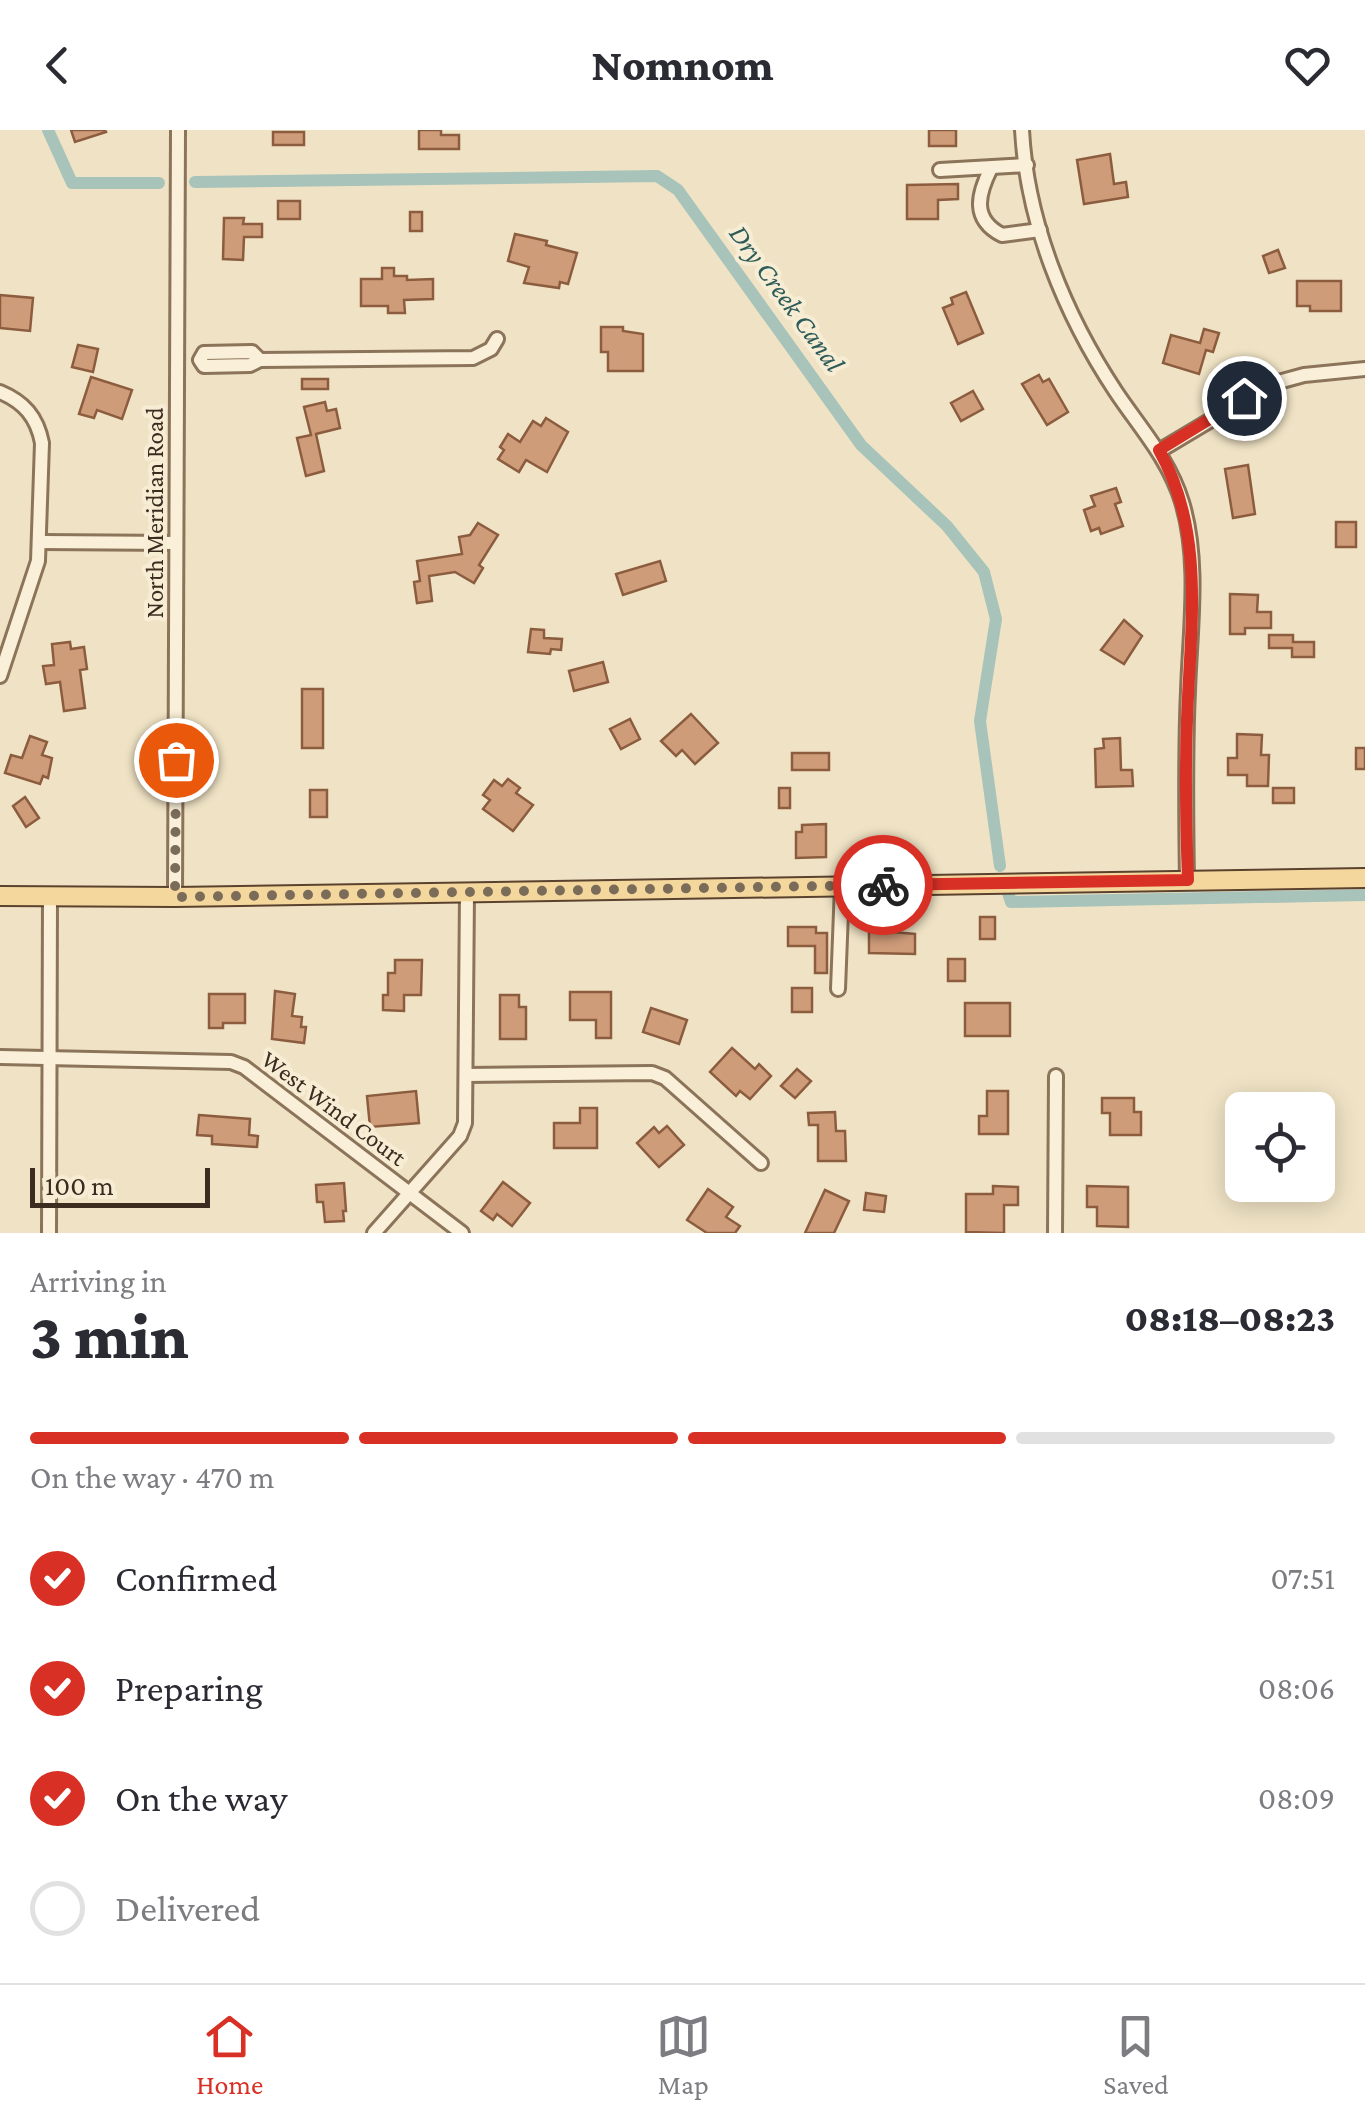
<!DOCTYPE html>
<meta charset="utf-8">
<style>
:root{--surface:#fff;--page:#f7f7f7;--text:#2b2b33;--muted:#7c7c81;--line:#e1e1e2;--accent:#d93025}
body{margin:0;font-family:"Crimson Pro",serif;background:var(--page);color:var(--text);height:100vh;display:flex;flex-direction:column;font-size:38px;white-space:nowrap}
*{box-sizing:border-box;margin:0}
p{font-size:32px;color:var(--muted)}
.icon{flex:none;width:55px;height:55px;fill:none;stroke:currentColor;stroke-width:2;stroke-linecap:round;stroke-linejoin:round}
.map{position:relative;height:1103px;overflow:hidden}
.side{display:flex;flex-direction:column;background:var(--surface);flex:1}
.side>*{flex:none}
.tools{position:absolute;left:1225px;top:962px;display:grid;gap:20px}
.tools a{display:grid;place-items:center;width:110px;height:110px;border-radius:15px;background:var(--surface);box-shadow:0 5px 25px #0003;font-size:50px}
.scale{position:absolute;left:30px;bottom:25px;width:180px;box-sizing:border-box;padding-left:10px;border:5px solid #3c2c1f;border-top:0;font-size:28px;line-height:35px;white-space:nowrap;color:#3c2c1f;-webkit-text-stroke:8px #f7edd5;paint-order:stroke}
.pin{position:absolute;display:grid;place-items:center;width:85px;height:85px;color:#fff;margin:-42px;border:5px solid #fff;border-radius:50%;box-shadow:0 2px 10px #0007}
.courier{position:absolute;display:grid;place-items:center;width:100px;height:100px;margin:-50px;border:8px solid #d93025;border-radius:50%;background:#fff;color:#222;box-shadow:0 2px 12px #0007}
.headline em{font-style:normal;font-weight:800}
.headline div{display:flex;flex-direction:column-reverse}
.headline{display:flex;align-items:center;justify-content:space-between;height:170px;padding:0 30px}
h1{font-size:65px;font-weight:800;line-height:75px}
.bar{display:grid;grid-template-columns:repeat(4,1fr);gap:15px 10px;align-content:center;height:120px;padding:0 30px}
.bar i{height:12px;border-radius:8px;background:var(--line)}
.bar .on{background:var(--accent)}
.bar p{grid-column:span 4}
ol{padding:0 30px;list-style:none}
li{display:flex;align-items:center;gap:30px;height:110px}
li p{margin-inline-start:auto}
li .icon{padding:10px;border-radius:50%;background:var(--accent);color:#fff;stroke-width:4}
li:last-child{color:var(--muted)}
li i{width:55px;height:55px;border:5px solid var(--line);border-radius:50%}
header{display:flex;justify-content:space-between;align-items:center;height:130px;padding:0 30px;background:var(--surface);font-size:45px;font-weight:800}
.menu{display:flex;justify-content:space-around;align-items:center;height:140px;border-top:2px solid var(--line);background:var(--surface);font-size:28px;color:var(--muted)}
.menu a{display:grid;justify-items:center;gap:5px}
.menu .on{color:var(--accent)}
.map>svg:first-child{display:block}
</style>
<header><svg class="icon" aria-label="back" viewBox="0 0 24 24"><path d="M15 5l-7 7 7 7"/></svg>Nomnom<svg class="icon" aria-label="heart" viewBox="0 0 24 24"><path d="M12 20l-8-8c-3-5 5-10 8-4 3-6 11-1 8 4z"/></svg></header>
<div class="map">
<svg width="1365" height="1103" viewBox="0 0 1365 1103">
<rect width="100%" height="100%" fill="#f0e3c5"/>
<g fill="none" stroke-linecap="round" stroke-linejoin="round">
<!-- canal -->
<g stroke="#a7c3ba" stroke-width="12">
<path d="M48 0 72 53H159"/>
<path d="M195 52 657 46 678 60 861 315 947 396 984 442 996 489 980 591 1000 736"/>
<path d="M1008 763 1011 772 1365 765"/>
</g>
</g>
<!-- building -->
<g fill="#cf9c7a" stroke="#8c5c3f" stroke-width="2.5">
<path d="M71 0H105L106 2 75 12Z"/>
<path d="M419 0H441V5H459V19H419Z"/>
<rect x="929" y="0" width="27" height="16"/>
<rect x="273" y="2" width="31" height="13"/>
<path d="M1110 24 1114 54 1126 52 1128 67 1084 74 1077 30Z"/>
<path d="M958 54V69L938 70V89H907V55Z"/>
<rect x="278" y="71" width="22" height="18"/>
<rect x="410" y="82" width="12" height="19"/>
<path d="M224 88H244L243 94H262V107H244L243 130 223 129Z"/>
<path d="M515 104 547 111 546 115 577 123 568 154 560 152 559 158 524 153 529 137 508 131Z"/>
<path d="M1278 120 1285 138 1269 143 1263 126Z"/>
<path d="M382 138H394V146H407V150L433 149V169L404 170 405 183H388V176H361V149H382Z"/>
<path d="M1297 151H1341V181H1310V176H1297Z"/>
<path d="M966 162 983 203 958 214 943 178 953 174 951 168Z"/>
<path d="M0 165 33 168 30 201 0 198Z"/>
<path d="M601 197H623V201L643 204V241H608V222H601Z"/>
<path d="M1204 199 1219 203 1213 222 1206 220 1199 244 1163 233 1171 205 1200 213Z"/>
<path d="M78 215 98 219 93 242 72 237Z"/>
<path d="M1039 245 1043 252 1049 249 1068 282 1047 295 1022 254Z"/>
<path d="M91 247 132 260 122 289 97 280 94 288 79 284Z"/>
<rect x="302" y="249" width="26" height="10"/>
<path d="M973 261 983 279 961 291 951 273Z"/>
<path d="M325 272 327 281 336 279 340 298 316 304 324 341 306 346 297 308 311 305 304 277Z"/>
<path d="M546 288 568 302 547 342 526 330 519 342 498 329 504 320 500 317 508 304 520 312 533 291 541 296Z"/>
<path d="M1248 335 1255 384 1233 388 1225 339Z"/>
<path d="M1116 358 1121 372 1115 374 1123 396 1101 404 1099 398 1091 401 1084 380 1095 376 1091 366Z"/>
<rect x="1336" y="392" width="20" height="25"/>
<path d="M478 393 498 405 479 435 483 438 474 453 455 442 429 446 432 471 417 473 414 452 420 451 417 431 462 424 459 407 470 405Z"/>
<path d="M660 431 666 451 623 465 616 444Z"/>
<path d="M1230 464 1258 465 1257 482H1271V498H1245V504H1230Z"/>
<path d="M1124 490 1142 506 1124 534 1101 520Z"/>
<path d="M531 499 544 500V508L562 509 561 520 551 519 550 524 528 522Z"/>
<path d="M1269 505H1293V512H1314V527H1292V518H1269Z"/>
<path d="M70 512 71 519 84 517 87 539 80 540 85 578 64 581 60 552 46 554 43 536 54 535 52 514Z"/>
<path d="M603 532 608 552 574 561 569 541Z"/>
<rect x="302" y="559" width="21" height="59"/>
<path d="M691 584 718 613 695 634 682 620 676 626 661 611Z"/>
<path d="M630 589 640 609 621 619 610 599Z"/>
<path d="M1237 604 1262 605 1261 625H1269L1268 656H1247V645H1228V628H1237Z"/>
<path d="M30 606 47 612 42 625 52 628 48 648 43 646 40 654 5 643 11 625 22 628Z"/>
<path d="M1120 608 1121 640H1132L1133 656 1096 657 1095 619 1104 618 1103 609Z"/>
<rect x="1356" y="618" width="9" height="21"/>
<rect x="792" y="623" width="37" height="17"/>
<path d="M508 649 520 658 516 663 533 675 513 701 483 679 490 670 483 665 494 650 502 656Z"/>
<rect x="779" y="658" width="11" height="20"/>
<rect x="1273" y="658" width="21" height="15"/>
<rect x="310" y="660" width="17" height="27"/>
<path d="M25 667 39 688 26 697 13 676Z"/>
<path d="M826 694V727L796 728V702H802V695Z"/>
<rect x="980" y="787" width="15" height="22"/>
<path d="M788 797H816V803H827V843H815V816H788Z"/>
<path d="M869 800 915 804V824L869 823Z"/>
<rect x="948" y="829" width="17" height="22"/>
<path d="M395 830H422L421 865H404V881L383 880V865H388V843H395Z"/>
<rect x="792" y="858" width="20" height="24"/>
<path d="M275 861 295 864 292 886 302 887 301 897H306L304 913 272 909Z"/>
<path d="M570 862H611V908H596V890H570Z"/>
<path d="M209 864H245V893H223V898H209Z"/>
<path d="M500 865H519V877H526V909H500Z"/>
<rect x="965" y="873" width="45" height="33"/>
<path d="M651 878 687 890 679 914 643 902Z"/>
<path d="M732 918 755 939 759 934 771 946 750 969 740 961 736 966 710 942Z"/>
<path d="M797 939 811 951 795 968 781 956Z"/>
<path d="M416 961 419 993 370 997 367 966Z"/>
<path d="M987 961H1008V1004H979V986H987Z"/>
<path d="M1102 968H1134V982H1141V1005H1110V983H1102Z"/>
<path d="M580 978H597V1018H554V993H580Z"/>
<path d="M835 982 836 1001H845L846 1031H818V995H809L808 983Z"/>
<path d="M199 985 250 989 249 1005 258 1006 257 1017 212 1014V1006L197 1005Z"/>
<path d="M667 996 684 1015 659 1037 637 1013 654 997 659 1003Z"/>
<path d="M503 1052 530 1073 512 1096 497 1084 493 1090 481 1081Z"/>
<path d="M344 1053 346 1081H343L344 1091 325 1092 323 1072H317L316 1055Z"/>
<path d="M993 1056 1018 1057V1075H1004V1103L966 1102V1064H993Z"/>
<path d="M1087 1056 1128 1057V1097L1097 1096V1077H1087Z"/>
<path d="M708 1059 733 1077 726 1087 740 1096 735 1103H707L687 1090Z"/>
<path d="M825 1060 849 1071 834 1103H805Z"/>
<path d="M866 1063 886 1066 884 1082 864 1080Z"/>
</g>
<g fill="none" stroke-linecap="round" stroke-linejoin="round">
<!-- minor casing -->
<g stroke="#8c745a" stroke-width="18">
<g id="minor">
<path d="M1022 0C1027 93 1065 185 1116 262 1140 298 1169 329 1182 372 1200 431 1190 499 1188 561 1185 624 1186 687 1187 751"/>
<path d="M991 38C978 64 971 89 1002 105L1040 100"/>
<path d="M940 40 1027 35"/>
<path d="M260 230 252 222 204 223 200 230 204 236 250 235 260 230 473 228 491 219 497 209"/>
<path d="M0 262C24 272 37 287 42 313L38 431 0 546"/>
<path d="M1159 321 1271 254 1304 245 1365 239"/>
<path d="M41 412 176 413"/>
<path d="M175 767 178 0"/>
<path d="M838 859 842 756"/>
<path d="M0 927 231 932 244 937 462 1103"/>
<path d="M467 945 652 943 665 948 761 1033"/>
<path d="M49 1103 50 766"/>
<path d="M374 1103 460 1006 465 993 467 763"/>
<path d="M1055 1103 1056 946"/>
</g>
</g>
<!-- major casing -->
<g stroke="#5a422e" stroke-width="22">
<path id="major" d="M0 766 175 767 1365 748"/>
</g>
<!-- minor -->
<use href="#minor" stroke="#faf0d9" stroke-width="12"/>
<!-- major -->
<use href="#major" stroke="#f4d79c" stroke-width="18"/>
</g>
<g fill="none" stroke-linecap="round" stroke-linejoin="round">
<!-- done -->
<path stroke="#7b6c59" stroke-width="10" stroke-dasharray="0 18" d="M176 630 175 767 883 755"/>
<!-- route -->
<path stroke="#d93025" stroke-width="12" d="M883 755 1188 750C1186 697 1185 643 1187 590 1190 498 1206 403 1159 320L1244 268"/>
</g>
<g text-anchor="middle" dominant-baseline="central" stroke-width="8" stroke-linejoin="round" paint-order="stroke">
<!-- street labels -->
<g font-size="25" fill="#3c2c1f" stroke="#f7edd5">
<text transform="translate(154 383) rotate(-90)">North Meridian Road</text>
<text transform="translate(334 978) rotate(37)">West Wind Court</text>
</g>
<!-- water labels -->
<g font-size="28" font-style="italic" fill="#2d5c58" stroke="#f7edd5">
<text transform="translate(787 168) rotate(54)">Dry Creek Canal</text>
</g>
</g>
</svg>
<div class="tools">
<a><svg class="icon" aria-label="locate" viewBox="0 0 24 24"><circle cx="12" cy="12" r="6"/><path d="M12 2v4M12 18v4M2 12h4M18 12h4"/></svg></a>
</div>
<div class="scale">100 m</div>
<div class="pin" style="left:176px;top:630px;background:#ea580c"><svg class="icon" aria-label="bag" viewBox="0 0 24 24"><path d="M5 8h14l-1 12H6zM9 8a3 3 0 0 1 6 0"/></svg></div>
<div class="pin" style="left:1244px;top:268px;background:#1f2937"><svg class="icon" aria-label="home" viewBox="0 0 24 24"><path d="M3 11l9-7 9 7M6 9v11h12V9"/></svg></div>
<div class="courier" style="left:883px;top:755px"><svg class="icon" aria-label="bike" viewBox="0 0 24 24"><circle cx="6" cy="16" r="4"/><circle cx="18" cy="16" r="4"/><path d="M6 16l4-8h5l3 8M10 8l3 8H6M13 5h3"/></svg></div>
</div>
<section class="side">
<div class="headline"><div><h1>3 min</h1><p>Arriving in</p></div><em>08:18–08:23</em></div>
<div class="bar"><i class="on"></i><i class="on"></i><i class="on"></i><i></i><p>On the way · 470 m</p></div>
<ol>
<li><svg class="icon" aria-label="check" viewBox="0 0 24 24"><path d="M5 12l5 5 9-10"/></svg>Confirmed<p>07:51</p></li>
<li><svg class="icon" aria-label="check" viewBox="0 0 24 24"><path d="M5 12l5 5 9-10"/></svg>Preparing<p>08:06</p></li>
<li><svg class="icon" aria-label="check" viewBox="0 0 24 24"><path d="M5 12l5 5 9-10"/></svg>On the way<p>08:09</p></li>
<li><i></i>Delivered</li>
</ol>
</section>
<nav class="menu">
<a class="on"><svg class="icon" aria-label="home" viewBox="0 0 24 24"><path d="M3 11l9-7 9 7M6 9v11h12V9"/></svg>Home</a>
<a><svg class="icon" aria-label="map" viewBox="0 0 24 24"><path d="M3 6l6-2 6 2 6-2v14l-6 2-6-2-6 2zM9 4v14M15 6v14"/></svg>Map</a>
<a><svg class="icon" aria-label="saved" viewBox="0 0 24 24"><path d="M7 4h10v16l-5-4-5 4z"/></svg>Saved</a>
</nav>
